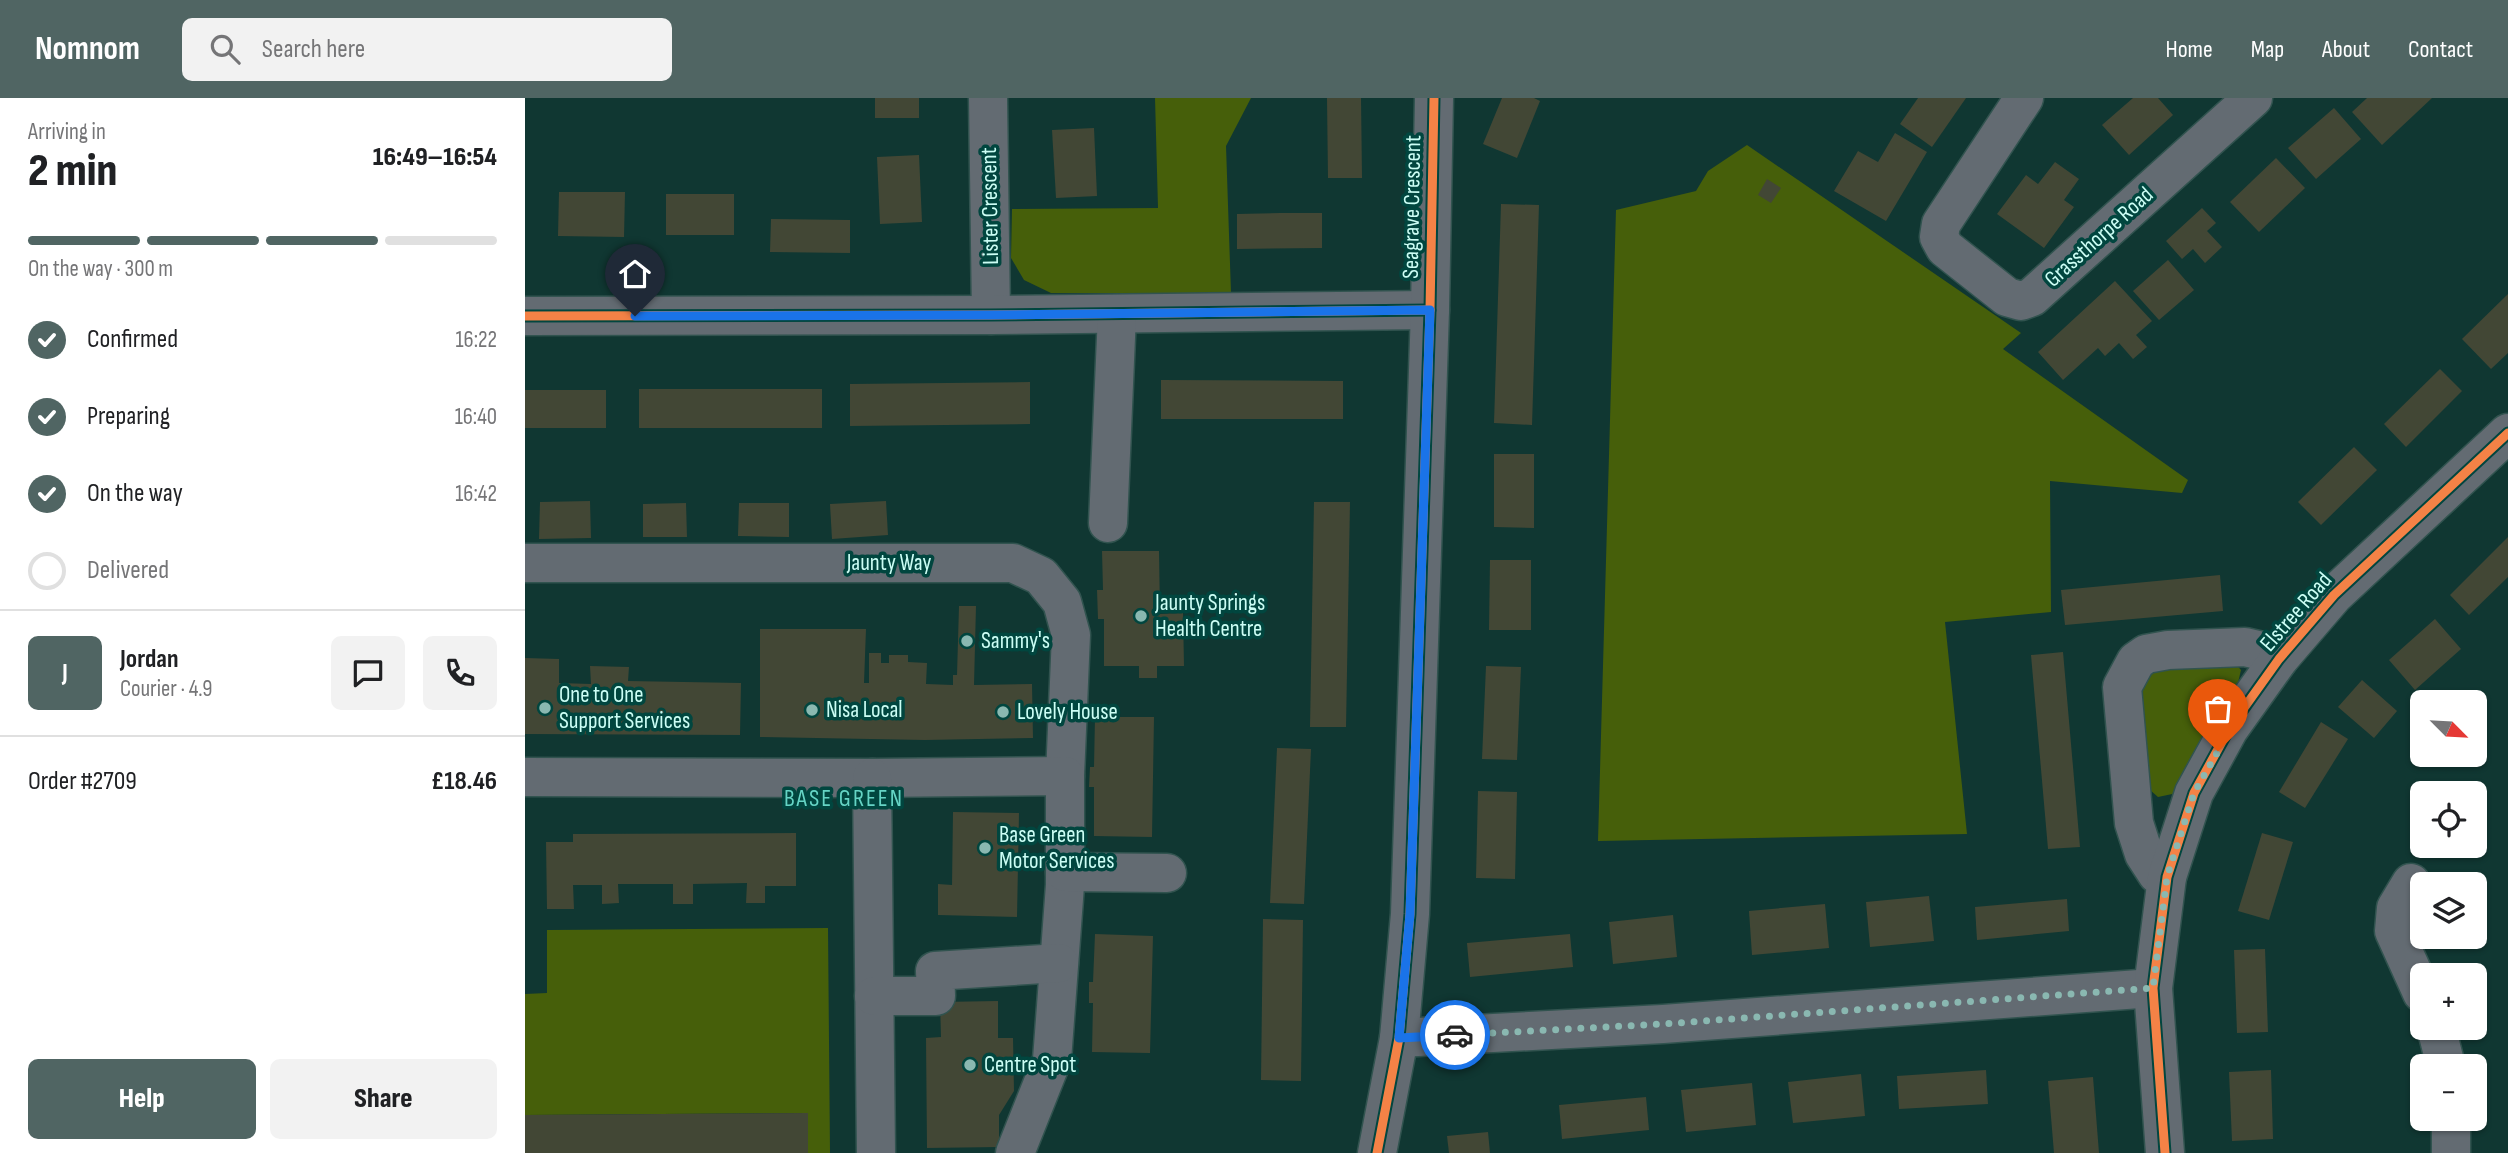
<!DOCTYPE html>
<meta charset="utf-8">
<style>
:root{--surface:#fff;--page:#f2f2f2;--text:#202124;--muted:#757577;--line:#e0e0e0;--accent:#506563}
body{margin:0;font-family:"Sofia Sans Condensed",sans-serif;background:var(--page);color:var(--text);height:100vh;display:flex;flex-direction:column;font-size:26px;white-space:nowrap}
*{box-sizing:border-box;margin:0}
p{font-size:23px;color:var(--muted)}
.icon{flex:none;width:38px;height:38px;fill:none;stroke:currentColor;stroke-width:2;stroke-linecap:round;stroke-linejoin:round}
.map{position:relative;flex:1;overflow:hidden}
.sheet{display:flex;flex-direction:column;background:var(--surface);width:525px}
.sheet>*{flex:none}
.needle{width:46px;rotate:114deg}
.controls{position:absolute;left:1885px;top:592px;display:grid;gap:14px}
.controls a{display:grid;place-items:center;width:77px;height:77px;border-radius:10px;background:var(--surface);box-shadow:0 2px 5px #0004;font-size:35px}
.pin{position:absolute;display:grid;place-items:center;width:60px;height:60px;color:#fff;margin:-72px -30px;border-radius:50% 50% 50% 0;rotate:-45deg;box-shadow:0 0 7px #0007}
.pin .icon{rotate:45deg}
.courier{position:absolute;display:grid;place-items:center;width:70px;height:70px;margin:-35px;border:5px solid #1a73e8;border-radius:50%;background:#fff;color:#222;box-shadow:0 2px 9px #0007}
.overview em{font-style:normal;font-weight:800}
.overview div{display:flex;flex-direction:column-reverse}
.overview{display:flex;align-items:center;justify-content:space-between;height:119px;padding:0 28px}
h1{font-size:46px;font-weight:800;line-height:52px}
.bar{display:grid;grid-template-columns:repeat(4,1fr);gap:10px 7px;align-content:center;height:84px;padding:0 28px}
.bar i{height:9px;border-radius:5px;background:var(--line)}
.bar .current{background:var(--accent)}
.bar p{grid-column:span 4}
.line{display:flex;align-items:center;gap:18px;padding:0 28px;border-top:2px solid var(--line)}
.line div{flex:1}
.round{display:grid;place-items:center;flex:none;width:74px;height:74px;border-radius:10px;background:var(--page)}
ol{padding:0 28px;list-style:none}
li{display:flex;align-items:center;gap:21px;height:77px}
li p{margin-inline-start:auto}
li .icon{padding:7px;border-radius:50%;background:var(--accent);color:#fff;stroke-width:4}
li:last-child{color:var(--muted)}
li i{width:38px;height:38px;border:4px solid var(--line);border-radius:50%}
.cta{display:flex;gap:14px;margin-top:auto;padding:14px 28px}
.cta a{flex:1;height:80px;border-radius:10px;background:var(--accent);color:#fff;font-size:28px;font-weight:800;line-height:80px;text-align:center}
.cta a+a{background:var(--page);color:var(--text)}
header{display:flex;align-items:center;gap:42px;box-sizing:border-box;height:98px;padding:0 35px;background:var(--accent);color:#fff}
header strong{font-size:33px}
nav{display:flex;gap:38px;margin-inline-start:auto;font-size:24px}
.search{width:490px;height:63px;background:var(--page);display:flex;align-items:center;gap:18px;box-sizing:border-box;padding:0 24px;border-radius:10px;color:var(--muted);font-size:26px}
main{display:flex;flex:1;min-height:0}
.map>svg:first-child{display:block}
</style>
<header>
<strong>Nomnom</strong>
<div class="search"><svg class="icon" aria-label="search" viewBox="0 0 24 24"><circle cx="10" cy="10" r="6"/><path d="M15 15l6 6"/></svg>Search here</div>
<nav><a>Home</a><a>Map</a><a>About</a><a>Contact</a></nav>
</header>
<main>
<section class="sheet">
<div class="overview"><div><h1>2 min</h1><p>Arriving in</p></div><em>16:49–16:54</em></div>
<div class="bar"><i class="current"></i><i class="current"></i><i class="current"></i><i></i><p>On the way · 300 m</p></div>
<ol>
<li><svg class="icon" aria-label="check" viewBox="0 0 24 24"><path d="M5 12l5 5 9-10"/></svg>Confirmed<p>16:22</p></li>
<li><svg class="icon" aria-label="check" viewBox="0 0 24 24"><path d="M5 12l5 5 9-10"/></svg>Preparing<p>16:40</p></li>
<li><svg class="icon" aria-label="check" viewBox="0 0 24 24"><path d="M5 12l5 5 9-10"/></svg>On the way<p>16:42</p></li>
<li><i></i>Delivered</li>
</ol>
<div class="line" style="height:126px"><b class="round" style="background:var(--accent);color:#fff">J</b><div><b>Jordan</b><p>Courier · 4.9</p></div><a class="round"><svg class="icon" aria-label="chat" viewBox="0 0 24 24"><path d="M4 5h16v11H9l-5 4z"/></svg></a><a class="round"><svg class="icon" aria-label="phone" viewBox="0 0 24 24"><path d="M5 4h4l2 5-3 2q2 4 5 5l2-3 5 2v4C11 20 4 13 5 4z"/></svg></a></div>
<div class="line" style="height:91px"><div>Order #2709</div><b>£18.46</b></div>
<div class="cta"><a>Help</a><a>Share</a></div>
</section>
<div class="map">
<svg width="1983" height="1055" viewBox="0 0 1983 1055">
<rect width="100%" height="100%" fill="#103732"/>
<!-- green -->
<g fill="#465f0a">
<path d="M630 0H726L701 48 706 195H526L499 182 486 160 487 111 633 110Z"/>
<path d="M1222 47 1496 235 1478 251 1663 382 1657 395 1525 383 1526 514 1420 524 1442 736 1073 743 1091 112 1171 93 1183 73Z"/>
<path d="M1705 560 1716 572 1712 589 1652 695 1633 699 1616 684 1615 576Z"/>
<path d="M303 830 305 1055H283L282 1015 0 1017V896L22 895V832Z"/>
</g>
<!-- building -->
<g fill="#424735">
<rect x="350" y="0" width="44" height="20"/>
<path d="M802 0H836L837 80H803Z"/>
<path d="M977 0H1009L1015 3 992 60 958 46Z"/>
<path d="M1393 0H1441L1407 49 1375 26Z"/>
<path d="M1608 0H1633L1648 17 1604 57 1577 27Z"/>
<path d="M1842 0H1907L1857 47 1827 14Z"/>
<path d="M1809 10 1836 41 1791 81 1763 50Z"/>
<path d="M569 30 572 98 531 100 527 32Z"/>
<path d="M1370 35 1402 54 1361 123 1309 93 1333 53 1353 64Z"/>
<path d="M394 57 397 124 355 126 352 59Z"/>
<path d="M1751 60 1780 90 1734 134 1705 104Z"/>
<path d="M1530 64 1554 81 1539 102 1549 109 1519 150 1472 116 1501 77 1513 86Z"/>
<path d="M1242 81 1256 90 1246 105 1233 97Z"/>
<path d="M34 94H100L99 139 33 138Z"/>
<rect x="141" y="96" width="68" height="41"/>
<path d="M976 106 1014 107 1007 327 969 325Z"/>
<path d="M1677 110 1691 125 1682 133 1697 149 1680 165 1668 151 1657 161 1641 143Z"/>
<path d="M755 115H797V150L712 151V116Z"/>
<path d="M246 121 325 122V155L245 154Z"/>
<path d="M1643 162 1669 192 1634 222 1608 193Z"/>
<path d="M1590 183 1627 223 1611 237 1622 249 1608 261 1594 245 1580 258 1573 250 1538 282 1513 254Z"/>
<path d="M1983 196V255L1966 271 1937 241Z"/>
<path d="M1915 271 1937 293 1881 349 1859 326Z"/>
<path d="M636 282 818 283V321H636Z"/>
<path d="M505 284V326L325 328V286Z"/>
<rect x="114" y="291" width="183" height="39"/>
<rect x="0" y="292" width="81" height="38"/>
<path d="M1829 349 1852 372 1796 427 1773 404Z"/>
<path d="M969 356H1009V430L969 429Z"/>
<path d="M65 403 66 440 14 441 15 404Z"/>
<path d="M361 403 363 437 307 441 305 406Z"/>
<path d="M789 404H825L821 629H785Z"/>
<path d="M161 405 162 439H118V406Z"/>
<path d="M214 405H264V439L213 438Z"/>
<path d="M1983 439V479L1944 517 1925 497Z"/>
<path d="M577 453H634L635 516 658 515 659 568H632V580H614V568H579V521H573L572 492H578Z"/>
<path d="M965 462H1006V532H964Z"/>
<path d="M1695 477 1698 513 1540 527 1536 492Z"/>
<path d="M434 508H451L449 587 507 586 508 640 400 642 235 639V531H341L339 585H344V555H356V565H364V557H383V564L402 565 401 586 428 587V577H432Z"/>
<path d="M1910 521 1936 551 1890 592 1864 562Z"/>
<path d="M1538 554 1555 749 1523 751 1506 557Z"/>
<path d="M0 560 34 561V585L66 586 65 568 104 569 103 583 216 585 215 637 0 636Z"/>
<path d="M961 568 996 569 992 662 957 661Z"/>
<path d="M1837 582 1872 613 1849 640 1813 609Z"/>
<path d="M570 619H629L627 739 569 738V689H564L565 669H569Z"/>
<path d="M1796 624 1823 641 1780 710 1754 694Z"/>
<path d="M752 650 786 651 779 806 745 805Z"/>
<path d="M953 693 992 694 990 781 951 780Z"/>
<path d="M428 714 494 715 492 819 413 817V786L427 787Z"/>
<path d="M271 735V788H240V805H221L222 785 168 786V806H148V786H93L94 805 77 806V787H48L49 811H22L21 744H48V736Z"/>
<path d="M1737 735 1768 744 1744 822 1713 813Z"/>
<path d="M1404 798 1409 843 1345 849 1341 804Z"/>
<path d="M1542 801 1544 833 1452 842 1450 809Z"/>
<path d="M1300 806 1304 850 1227 857 1224 813Z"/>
<path d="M1148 817 1152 859 1088 866 1084 824Z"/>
<path d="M738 821 778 822 776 983 736 982Z"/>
<path d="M570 836 628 838 625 955 567 954 568 905H564V884H568Z"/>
<path d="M1045 836 1048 869 945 879 942 845Z"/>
<path d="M1740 851 1743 934 1712 935 1709 852Z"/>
<path d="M473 903V940H488L489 993 474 1017V1049L402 1050 401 940 416 939 415 904Z"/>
<path d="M1461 972 1463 1006 1374 1011 1372 978Z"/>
<path d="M1746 972 1748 1041 1707 1043 1704 974Z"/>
<path d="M1336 976 1340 1018 1268 1025 1263 984Z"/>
<path d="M1568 979 1574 1055H1529L1523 983Z"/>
<path d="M1227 985 1231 1027 1161 1034 1156 992Z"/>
<path d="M1121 999 1124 1032 1037 1041 1034 1007Z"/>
<path d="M283 1015V1055H0V1017Z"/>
<path d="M963 1034 965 1055H924L922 1038Z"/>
</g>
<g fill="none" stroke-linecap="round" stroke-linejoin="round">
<!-- minor casing -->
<g stroke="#31534f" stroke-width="41">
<g id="minor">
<path d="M463 0 466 217"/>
<path d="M1499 0 1416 126 1414 139 1420 150 1482 199 1496 203 1507 199 1728 0"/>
<path d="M0 218 466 217 905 212"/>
<path d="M583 425 592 216"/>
<path d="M0 465H488L516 478 537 504 546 537 540 678"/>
<path d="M0 679 347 680 540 678V787L527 962 490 1055"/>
<path d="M347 680 351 1055"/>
<path d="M540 774 642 775"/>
<path d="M1642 779 1632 776 1619 756 1609 725 1597 589 1611 563 1621 556 1643 552 1720 549 1737 553 1754 561"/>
<path d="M1886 785 1871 810 1869 833 1897 895"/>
<path d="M349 898H411L410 873 534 865"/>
<path d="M1911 929 1921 968"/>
<path d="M874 940 1138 926 1628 890"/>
<path d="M852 1055 874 940 885 816 905 212 909 0"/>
<path d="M1640 1055 1628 890 1642 779 1669 695 1704 631 1754 561 1809 497 1983 335"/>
<path d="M1926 1055V1020"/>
</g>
</g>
<!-- minor -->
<use href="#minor" stroke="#636b72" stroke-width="38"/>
<!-- cycleway casing -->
<g stroke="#01463f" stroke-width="13">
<g id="cycleway">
<path d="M0 218 466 217 905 212"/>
<path d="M852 1055 874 940 885 816 905 212 909 0"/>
<path d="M1640 1055 1628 890 1642 779 1669 695 1704 631 1754 561 1809 497 1983 335"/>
</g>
</g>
<!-- cycleway -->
<use href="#cycleway" stroke="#f48246" stroke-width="9"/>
</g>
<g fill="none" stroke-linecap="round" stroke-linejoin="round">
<!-- done -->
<path stroke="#8ab8b1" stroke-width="7" stroke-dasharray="0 12.6" d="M930 937 1138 926 1628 890 1642 779 1669 695 1693 653"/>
<!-- route -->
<path stroke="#1a73e8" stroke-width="9" d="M110 218 466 217 905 212 885 816 874 940 930 937"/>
</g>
<!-- markers -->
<g fill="#8ab8b1" stroke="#01463f" stroke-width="2.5">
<circle cx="616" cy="518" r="7"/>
<circle cx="442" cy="543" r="7"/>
<circle cx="20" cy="610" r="7"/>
<circle cx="287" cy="612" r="7"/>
<circle cx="478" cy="614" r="7"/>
<circle cx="460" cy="750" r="7"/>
<circle cx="445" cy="967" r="7"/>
</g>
<g text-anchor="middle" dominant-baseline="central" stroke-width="7" stroke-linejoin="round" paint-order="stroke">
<!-- street labels -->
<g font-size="23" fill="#ccfef5" stroke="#01463f">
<text transform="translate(465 108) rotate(-91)">Lister Crescent</text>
<text transform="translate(887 109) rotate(-89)">Seagrave Crescent</text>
<text transform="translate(1574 139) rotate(-42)">Grassthorpe Road</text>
<text x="364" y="465">Jaunty Way</text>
<text transform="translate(1771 514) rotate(-49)">Elstree Road</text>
</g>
<!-- poi labels -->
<g font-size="23" fill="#ccfef5" stroke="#01463f" text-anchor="start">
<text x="630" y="505">Jaunty Springs<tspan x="630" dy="26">Health Centre</tspan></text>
<text x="456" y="543">Sammy's</text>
<text x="34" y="597">One to One<tspan x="34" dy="26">Support Services</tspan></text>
<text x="301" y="612">Nisa Local</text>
<text x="492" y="614">Lovely House</text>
<text x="474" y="737">Base Green<tspan x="474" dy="26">Motor Services</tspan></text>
<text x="459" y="967">Centre Spot</text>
</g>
<!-- neighbourhood labels -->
<g font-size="24" letter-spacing="2" fill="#65d4c5" stroke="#01463f">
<text x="319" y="700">BASE GREEN</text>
</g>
</g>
</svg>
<div class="controls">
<a><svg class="needle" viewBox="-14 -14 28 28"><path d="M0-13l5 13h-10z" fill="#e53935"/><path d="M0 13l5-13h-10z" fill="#757577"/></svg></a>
<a><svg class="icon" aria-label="locate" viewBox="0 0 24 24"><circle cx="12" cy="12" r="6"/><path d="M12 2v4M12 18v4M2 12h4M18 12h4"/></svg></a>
<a><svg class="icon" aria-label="layers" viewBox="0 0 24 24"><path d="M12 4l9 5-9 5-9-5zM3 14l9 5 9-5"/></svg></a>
<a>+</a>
<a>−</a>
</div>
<div class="pin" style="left:1693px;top:653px;background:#ea580c"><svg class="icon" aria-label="bag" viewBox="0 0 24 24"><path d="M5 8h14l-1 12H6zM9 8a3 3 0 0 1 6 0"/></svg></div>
<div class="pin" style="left:110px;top:218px;background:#1f2937"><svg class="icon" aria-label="home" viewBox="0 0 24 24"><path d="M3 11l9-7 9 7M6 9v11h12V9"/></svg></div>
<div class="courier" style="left:930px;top:937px"><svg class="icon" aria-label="car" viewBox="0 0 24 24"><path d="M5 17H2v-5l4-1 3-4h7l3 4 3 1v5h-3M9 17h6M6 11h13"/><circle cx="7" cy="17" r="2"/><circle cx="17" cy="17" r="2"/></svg></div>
</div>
</main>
